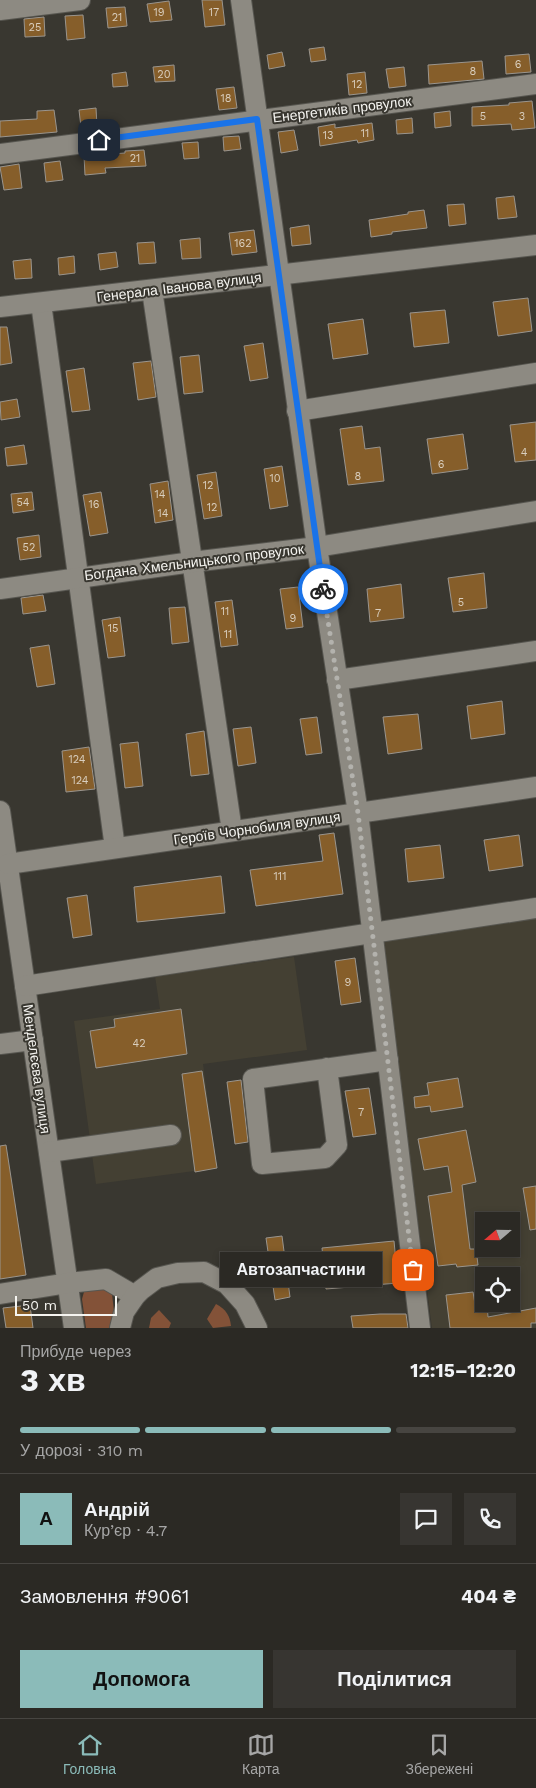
<!DOCTYPE html>
<html lang="uk">
<meta charset="utf-8">
<style>
:root{--surface:#2b2924;--page:#373531;--text:#f1f3f6;--muted:#a6a6a6;--line:#474541;--accent:#8bbbb9}
body{margin:0;font-family:"Work Sans",sans-serif;background:var(--page);color:var(--text);height:100vh;display:flex;flex-direction:column;font-size:19px;white-space:nowrap}
*{box-sizing:border-box;margin:0}
p{font-size:16px;color:var(--muted)}
.icon{flex:none;width:28px;height:28px;fill:none;stroke:currentColor;stroke-width:2;stroke-linecap:round;stroke-linejoin:round}
.map{position:relative;height:1328px;overflow:hidden}
.panel{display:flex;flex-direction:column;background:var(--surface);flex:1}
.panel>*{flex:none}
.needle{width:32px;rotate:250deg}
.controls{position:absolute;left:475px;top:1212px;display:grid;gap:10px}
.controls a{display:grid;place-items:center;width:45px;height:45px;border-radius:0px;background:var(--surface);box-shadow:0 2px 8px #0003,0 0 0 1px var(--line);font-size:25px}
.scale{position:absolute;left:15px;bottom:12px;width:102px;box-sizing:border-box;padding-left:5px;border:2px solid #f5f4f0;border-top:0;font-size:14px;line-height:18px;white-space:nowrap;color:#f5f4f0;-webkit-text-stroke:4px #393730;paint-order:stroke}
.pin{position:absolute;display:grid;place-items:center;width:42px;height:42px;color:#fff;margin:-21px;border-radius:10px;box-shadow:0 2px 8px #0006}
.courier{position:absolute;display:grid;place-items:center;width:50px;height:50px;margin:-25px;border:4px solid #1a73e8;border-radius:50%;background:#fff;color:#222;box-shadow:0 1px 6px #0007}
.bubble{position:absolute;height:35px;border-radius:0px;background:var(--surface);box-shadow:0 2px 8px #0003,0 0 0 1px var(--line);font-size:16px;font-weight:700;line-height:35px;text-align:center}
.headline em{font-style:normal;font-weight:700}
.headline div{display:flex;flex-direction:column-reverse}
.headline{display:flex;align-items:center;justify-content:space-between;height:85px;padding:0 20px}
h1{font-size:32px;font-weight:700;line-height:38px}
.bar{display:grid;grid-template-columns:repeat(4,1fr);gap:8px 5px;align-content:center;height:60px;padding:0 20px}
.bar i{height:6px;border-radius:4px;background:var(--line)}
.bar .active{background:var(--accent)}
.bar p{grid-column:span 4}
.line{display:flex;align-items:center;gap:12px;padding:0 20px;border-top:1px solid var(--line)}
.line div{flex:1}
.round{display:grid;place-items:center;flex:none;width:52px;height:52px;border-radius:0px;background:var(--page)}
.action{display:flex;gap:10px;margin-top:auto;padding:10px 20px}
.action a{flex:1;height:58px;border-radius:0px;background:var(--accent);color:#111;font-size:20px;font-weight:700;line-height:58px;text-align:center}
.action a+a{background:var(--page);color:var(--text)}
.dock{display:flex;justify-content:space-around;align-items:center;height:70px;border-top:1px solid var(--line);background:var(--surface);font-size:14px;color:var(--muted)}
.dock a{display:grid;justify-items:center;gap:2px}
.dock .active{color:var(--accent)}
.map>svg:first-child{display:block}
</style>
<div class="map">
<svg width="536" height="1328" viewBox="0 0 536 1328">
<rect width="100%" height="100%" fill="#393730"/>
<!-- built -->
<g fill="#444033" fill-rule="evenodd">
<path d="M536 917V1328H432L381 937ZM484 1221H511V1249H484ZM484 1276H511V1304H484Z"/>
<path d="M294 957 307 1050 203 1064 217 1168 96 1184 74 1021 160 1009 155 976Z"/>
</g>
<!-- green -->
<g fill="#835238">
<path d="M103 1287 112 1294 116 1328H86L82 1299 84 1292 91 1289Z"/>
<path d="M216 1304C226 1309 230 1316 231 1326L213 1328 207 1319Z"/>
<path d="M159 1310 171 1323 169 1328H149L151 1318Z"/>
</g>
<!-- building -->
<g fill="#865e2a" stroke="#9a958e">
<path d="M202 0H222L225 25 205 27Z"/>
<path d="M169 1 172 20 150 22 147 4Z"/>
<path d="M125 7 127 26 108 28 106 8Z"/>
<path d="M83 15 85 38 67 40 65 16Z"/>
<path d="M44 17 45 36 25 37 24 19Z"/>
<path d="M324 47 326 60 311 62 309 49Z"/>
<path d="M282 52 285 66 269 69 267 55Z"/>
<path d="M529 54 531 72 506 74 505 56Z"/>
<path d="M482 61 484 79 429 84 428 65Z"/>
<path d="M174 65 175 81 155 82 153 67Z"/>
<path d="M404 67 406 86 389 88 386 69Z"/>
<path d="M126 72 128 86 113 87 112 74Z"/>
<path d="M365 72 367 93 349 95 347 74Z"/>
<path d="M234 87 237 108 219 110 216 89Z"/>
<path d="M532 101 535 128 512 130 511 124 472 126V107L509 105V103Z"/>
<path d="M96 108 97 126 81 127 79 110Z"/>
<path d="M54 110 57 132 0 137V121L37 119V111Z"/>
<path d="M450 111 451 126 435 128 434 113Z"/>
<path d="M412 118 413 133 397 134 396 120Z"/>
<path d="M372 123 374 140 358 143 357 140 320 146 318 127 335 124V128Z"/>
<path d="M294 130 298 150 281 153 278 132Z"/>
<path d="M239 136 241 149 224 151 223 137Z"/>
<path d="M198 142 199 158 184 159 182 143Z"/>
<path d="M144 150 146 166 105 168 106 173 85 175 84 156 125 153V151Z"/>
<path d="M60 161 63 180 46 182 44 163Z"/>
<path d="M19 164 22 188 4 190 0 167Z"/>
<path d="M514 196 517 217 498 219 496 198Z"/>
<path d="M464 204 466 224 449 226 447 205Z"/>
<path d="M424 210 427 228 392 232V234L371 237 369 220 408 214V212Z"/>
<path d="M309 225 311 244 292 246 290 228Z"/>
<path d="M254 230 257 252 232 255 229 233Z"/>
<path d="M200 238 201 258 182 259 180 240Z"/>
<path d="M154 242 156 263 139 264 137 243Z"/>
<path d="M116 252 118 267 100 270 98 254Z"/>
<path d="M74 256 75 273 59 275 58 258Z"/>
<path d="M31 259 32 278 15 279 13 261Z"/>
<path d="M528 298 532 331 498 336 493 302Z"/>
<path d="M445 310 449 343 414 347 410 313Z"/>
<path d="M363 319 368 354 333 359 328 324Z"/>
<path d="M0 327H7L12 363 0 365Z"/>
<path d="M263 343 268 378 250 381 244 346Z"/>
<path d="M199 355 203 392 184 394 180 357Z"/>
<path d="M151 361 156 397 138 400 133 363Z"/>
<path d="M84 368 90 410 72 412 66 371Z"/>
<path d="M17 399 20 417 1 420 0 402Z"/>
<path d="M536 422V460L515 462 510 425Z"/>
<path d="M362 426 365 449 380 447 384 481 348 485 340 429Z"/>
<path d="M463 434 468 469 432 474 427 439Z"/>
<path d="M24 445 27 464 7 466 5 448Z"/>
<path d="M282 466 288 506 270 509 264 469Z"/>
<path d="M216 472 222 516 204 519 197 475Z"/>
<path d="M168 481 173 520 155 523 150 484Z"/>
<path d="M32 492 34 510 13 513 11 494Z"/>
<path d="M101 492 108 533 90 536 83 495Z"/>
<path d="M39 535 41 557 20 560 17 538Z"/>
<path d="M484 573 487 608 453 612 448 578Z"/>
<path d="M401 584 404 618 370 622 367 589Z"/>
<path d="M298 587 303 627 286 629 280 589Z"/>
<path d="M43 595 46 611 23 614 21 598Z"/>
<path d="M232 600 238 645 221 647 215 602Z"/>
<path d="M185 607 189 642 172 644 169 608Z"/>
<path d="M120 617 125 656 108 658 102 620Z"/>
<path d="M49 645 55 684 37 687 30 648Z"/>
<path d="M502 701 505 734 471 739 467 706Z"/>
<path d="M418 714 422 749 388 754 383 717Z"/>
<path d="M317 717 322 753 306 755 300 719Z"/>
<path d="M251 727 256 763 238 766 233 729Z"/>
<path d="M204 731 209 774 191 776 186 734Z"/>
<path d="M138 742 143 786 125 788 120 744Z"/>
<path d="M89 747 95 789 66 792 62 751Z"/>
<path d="M334 833 343 894 256 906 250 870 323 861 319 835Z"/>
<path d="M519 835 523 866 489 871 484 840Z"/>
<path d="M440 845 444 878 408 882 405 849Z"/>
<path d="M221 876 225 913 137 922 134 887Z"/>
<path d="M87 895 92 935 73 938 67 898Z"/>
<path d="M355 958 361 1002 341 1005 335 961Z"/>
<path d="M181 1009 187 1054 96 1068 90 1031 115 1027 114 1019Z"/>
<path d="M202 1071 217 1168 195 1172 182 1074Z"/>
<path d="M458 1078 463 1107 431 1112 430 1106 415 1108 414 1097 429 1095 427 1083Z"/>
<path d="M241 1080 248 1142 235 1144 227 1082Z"/>
<path d="M369 1088 376 1134 353 1137 345 1091Z"/>
<path d="M466 1130 476 1182 462 1185 470 1249H476L478 1265 457 1267 456 1264 438 1266 428 1196 452 1192 448 1166 424 1170 418 1139Z"/>
<path d="M6 1145 26 1275 0 1279V1146Z"/>
<path d="M536 1186V1229L530 1230 523 1188Z"/>
<path d="M282 1236 290 1297 275 1300 266 1238Z"/>
<path d="M394 1241 398 1283 326 1289 322 1248Z"/>
<path d="M473 1292 475 1304H487L488 1317 536 1308V1323H531V1328H450L446 1295Z"/>
<path d="M30 1305 33 1328H6L3 1308Z"/>
<path d="M380 1314H406L408 1328H353L351 1316Z"/>
</g>
<g fill="none" stroke-linecap="round" stroke-linejoin="round">
<!-- minor casing -->
<g stroke="#575650" stroke-width="22">
<g id="minor">
<path d="M241 0 317 547 358 813 420 1328"/>
<path d="M0 10 80 0"/>
<path d="M0 154 536 84"/>
<path d="M152 290 232 831"/>
<path d="M41 303 115 848"/>
<path d="M0 307 536 245"/>
<path d="M297 411 536 373"/>
<path d="M0 589 192 562 317 547 536 511"/>
<path d="M337 680 536 651"/>
<path d="M0 811 74 1328"/>
<path d="M8 864 536 787"/>
<path d="M25 986 536 908"/>
<path d="M0 1044 33 1040"/>
<path d="M327 1068 337 1145 325 1158 262 1164 253 1079 388 1060"/>
<path d="M49 1152 171 1135"/>
<path d="M0 1294 68 1283 106 1279 135 1296"/>
<path d="M120 1328 124 1312 135 1296 141 1290 157 1278 178 1273 204 1272 227 1284 245 1304 257 1328"/>
</g>
</g>
<!-- minor -->
<use href="#minor" stroke="#8d8a82" stroke-width="20"/>
</g>
<g fill="none" stroke-linecap="round" stroke-linejoin="round">
<!-- done -->
<path stroke="#b3b2ad" stroke-width="5" stroke-dasharray="0 9" d="M323 589 358 813 413 1270"/>
<!-- route -->
<path stroke="#1a73e8" stroke-width="6" d="M99 140 257 119 323 589"/>
</g>
<g text-anchor="middle" dominant-baseline="central" stroke-width="4" stroke-linejoin="round" paint-order="stroke">
<!-- number labels -->
<g font-size="11" fill="#d9cebe">
<text x="159" y="12">19</text>
<text x="214" y="12">17</text>
<text x="117" y="17">21</text>
<text x="35" y="27">25</text>
<text x="518" y="64">6</text>
<text x="473" y="71">8</text>
<text x="164" y="74">20</text>
<text x="357" y="84">12</text>
<text x="226" y="98">18</text>
<text x="483" y="116">5</text>
<text x="522" y="116">3</text>
<text x="365" y="133">11</text>
<text x="328" y="135">13</text>
<text x="135" y="158">21</text>
<text x="243" y="243">162</text>
<text x="524" y="452">4</text>
<text x="441" y="464">6</text>
<text x="358" y="476">8</text>
<text x="275" y="478">10</text>
<text x="208" y="485">12</text>
<text x="160" y="494">14</text>
<text x="23" y="502">54</text>
<text x="94" y="504">16</text>
<text x="212" y="507">12</text>
<text x="163" y="513">14</text>
<text x="29" y="547">52</text>
<text x="461" y="602">5</text>
<text x="225" y="611">11</text>
<text x="378" y="613">7</text>
<text x="293" y="618">9</text>
<text x="113" y="628">15</text>
<text x="228" y="634">11</text>
<text x="77" y="759">124</text>
<text x="80" y="780">124</text>
<text x="280" y="876">111</text>
<text x="348" y="982">9</text>
<text x="139" y="1043">42</text>
<text x="361" y="1112">7</text>
</g>
<!-- street labels -->
<g font-size="14" fill="#f5f4f0" stroke="#393730">
<text transform="translate(342 109) rotate(-7)">Енергетиків провулок</text>
<text transform="translate(179 287) rotate(-7)">Генерала Іванова вулиця</text>
<text transform="translate(194 562) rotate(-7)">Богдана Хмельницького провулок</text>
<text transform="translate(257 828) rotate(-8)">Героїв Чорнобиля вулиця</text>
<text transform="translate(37 1069) rotate(82)">Менделєєва вулиця</text>
</g>
</g>
</svg>
<div class="controls">
<a><svg class="needle" viewBox="-14 -14 28 28"><path d="M0-13l5 13h-10z" fill="#e53935"/><path d="M0 13l5-13h-10z" fill="#a6a6a6"/></svg></a>
<a><svg class="icon" aria-label="locate" viewBox="0 0 24 24"><circle cx="12" cy="12" r="6"/><path d="M12 2v4M12 18v4M2 12h4M18 12h4"/></svg></a>
</div>
<div class="scale">50 m</div>
<div class="pin" style="left:413px;top:1270px;background:#ea580c"><svg class="icon" aria-label="bag" viewBox="0 0 24 24"><path d="M5 8h14l-1 12H6zM9 8a3 3 0 0 1 6 0"/></svg></div>
<div class="pin" style="left:99px;top:140px;background:#1f2937"><svg class="icon" aria-label="home" viewBox="0 0 24 24"><path d="M3 11l9-7 9 7M6 9v11h12V9"/></svg></div>
<div class="courier" style="left:323px;top:589px"><svg class="icon" aria-label="bike" viewBox="0 0 24 24"><circle cx="6" cy="16" r="4"/><circle cx="18" cy="16" r="4"/><path d="M6 16l4-8h5l3 8M10 8l3 8H6M13 5h3"/></svg></div>
<div class="bubble" style="left:220px;top:1252px;width:162px">Автозапчастини</div>
</div>
<section class="panel">
<div class="headline"><div><h1>3 хв</h1><p>Прибуде через</p></div><em>12:15–12:20</em></div>
<div class="bar"><i class="active"></i><i class="active"></i><i class="active"></i><i></i><p>У дорозі · 310 m</p></div>
<div class="line" style="height:90px"><b class="round" style="background:var(--accent);color:#111">А</b><div><b>Андрій</b><p>Кур’єр · 4.7</p></div><a class="round"><svg class="icon" aria-label="chat" viewBox="0 0 24 24"><path d="M4 5h16v11H9l-5 4z"/></svg></a><a class="round"><svg class="icon" aria-label="phone" viewBox="0 0 24 24"><path d="M5 4h4l2 5-3 2q2 4 5 5l2-3 5 2v4C11 20 4 13 5 4z"/></svg></a></div>
<div class="line" style="height:65px"><div>Замовлення #9061</div><b>404 ₴</b></div>
<div class="action"><a>Допомога</a><a>Поділитися</a></div>
</section>
<nav class="dock">
<a class="active"><svg class="icon" aria-label="home" viewBox="0 0 24 24"><path d="M3 11l9-7 9 7M6 9v11h12V9"/></svg>Головна</a>
<a><svg class="icon" aria-label="map" viewBox="0 0 24 24"><path d="M3 6l6-2 6 2 6-2v14l-6 2-6-2-6 2zM9 4v14M15 6v14"/></svg>Карта</a>
<a><svg class="icon" aria-label="saved" viewBox="0 0 24 24"><path d="M7 4h10v16l-5-4-5 4z"/></svg>Збережені</a>
</nav>
